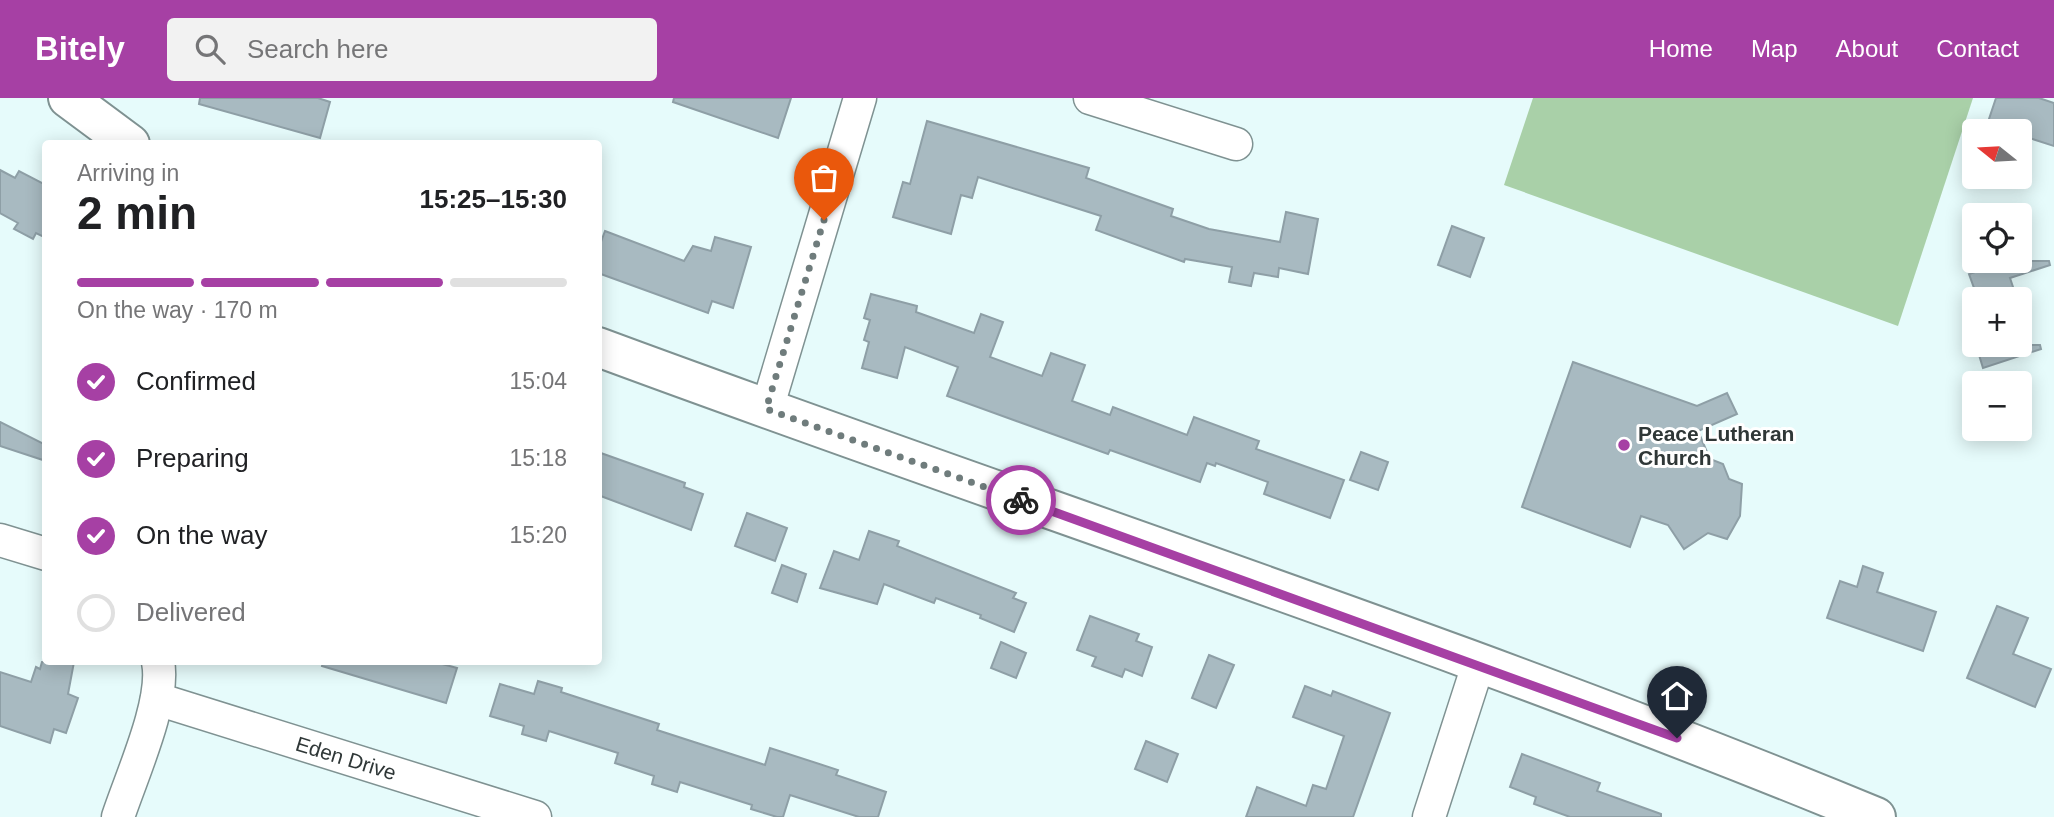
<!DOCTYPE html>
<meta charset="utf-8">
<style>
:root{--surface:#fff;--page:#f2f2f2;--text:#202124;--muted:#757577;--line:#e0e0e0;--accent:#a640a4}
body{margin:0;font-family:Arial,sans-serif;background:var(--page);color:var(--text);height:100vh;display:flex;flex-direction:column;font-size:26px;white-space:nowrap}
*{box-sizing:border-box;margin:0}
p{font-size:23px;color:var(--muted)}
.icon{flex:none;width:38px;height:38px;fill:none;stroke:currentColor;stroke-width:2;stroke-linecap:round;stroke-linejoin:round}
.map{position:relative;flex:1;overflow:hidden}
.sheet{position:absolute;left:42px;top:42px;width:560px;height:525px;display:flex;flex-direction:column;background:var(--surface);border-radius:7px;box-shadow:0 4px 18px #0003}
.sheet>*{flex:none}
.needle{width:46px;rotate:288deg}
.fabs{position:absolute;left:1962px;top:21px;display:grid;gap:14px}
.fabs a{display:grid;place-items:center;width:70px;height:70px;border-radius:7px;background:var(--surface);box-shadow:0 4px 18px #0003;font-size:35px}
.pin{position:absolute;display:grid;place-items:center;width:60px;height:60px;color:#fff;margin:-72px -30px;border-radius:50% 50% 50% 0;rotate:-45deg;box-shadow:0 0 7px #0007}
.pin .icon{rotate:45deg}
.courier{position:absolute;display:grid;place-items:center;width:70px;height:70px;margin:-35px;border:5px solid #a640a4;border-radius:50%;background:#fff;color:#222;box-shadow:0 2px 9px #0007}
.headline em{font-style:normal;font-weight:600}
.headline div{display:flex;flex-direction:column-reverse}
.headline{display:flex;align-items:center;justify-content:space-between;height:119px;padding:0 35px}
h1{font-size:46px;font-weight:600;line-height:52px}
.bar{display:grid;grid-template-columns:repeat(4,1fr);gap:10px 7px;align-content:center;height:84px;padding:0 35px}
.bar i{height:9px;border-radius:5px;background:var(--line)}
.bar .selected{background:var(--accent)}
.bar p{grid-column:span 4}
ol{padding:0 35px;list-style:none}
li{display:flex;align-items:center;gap:21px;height:77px}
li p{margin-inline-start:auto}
li .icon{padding:7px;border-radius:50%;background:var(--accent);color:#fff;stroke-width:4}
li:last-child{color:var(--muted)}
li i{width:38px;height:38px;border:4px solid var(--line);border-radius:50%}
header{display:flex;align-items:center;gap:42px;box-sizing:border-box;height:98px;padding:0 35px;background:var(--accent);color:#fff}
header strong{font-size:33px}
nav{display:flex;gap:38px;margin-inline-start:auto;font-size:24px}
.search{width:490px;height:63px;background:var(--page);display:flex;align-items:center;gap:18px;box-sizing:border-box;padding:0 24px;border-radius:7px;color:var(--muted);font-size:26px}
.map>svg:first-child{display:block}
</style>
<header>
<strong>Bitely</strong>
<div class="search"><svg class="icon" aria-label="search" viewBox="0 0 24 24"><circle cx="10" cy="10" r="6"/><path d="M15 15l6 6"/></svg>Search here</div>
<nav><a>Home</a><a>Map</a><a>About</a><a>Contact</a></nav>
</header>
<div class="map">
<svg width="2054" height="719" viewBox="0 0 2054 719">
<rect width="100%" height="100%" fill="#e6fbfb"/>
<!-- green -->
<path fill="#a9d0a8" d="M1533 0H1973L1898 228 1504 87Z"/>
<!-- building -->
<g fill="#a8bac1" stroke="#8e9fa6" stroke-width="2">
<path d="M200 0H318L330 4 320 40 199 6Z"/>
<path d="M674 0H791L778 40 673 4Z"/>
<path d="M1996 0H2039L2054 5V48L2020 37V33L1987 27Z"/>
<path d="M927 23 1089 70 1086 80 1173 111 1171 118 1209 131 1280 144 1286 114 1318 121 1308 176 1279 170 1278 179 1254 175 1251 188 1229 184 1232 169 1185 161 1184 164 1096 132 1101 118 978 79 972 100 961 97 951 136 893 119 903 84 910 86Z"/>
<path d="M0 72 15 80 19 73 46 87V140L36 135 33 141 14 131 18 125 0 115Z"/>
<path d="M1452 128 1484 140 1470 179 1438 167Z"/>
<path d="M605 133 684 163 693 148 711 153 715 139 751 149 733 210 712 203 708 215 598 175V152Z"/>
<path d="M1975 163H2049L2050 167 2010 180 2017 201H1978L1969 176 1978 173Z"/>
<path d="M871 196 917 208 916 214 974 235 981 216 1003 224 990 259 1042 278 1051 255 1085 267 1072 303 1110 317 1113 309 1187 337 1194 319 1259 343 1256 351 1344 382 1330 420 1264 396 1268 384 1216 365 1215 368 1207 365 1200 384 1110 352 1108 356 947 298 958 269 905 249 897 280 862 270 869 244 864 242 870 222 864 220Z"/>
<path d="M1976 247H2040L2041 251 1983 270Z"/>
<path d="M1573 264 1697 308 1727 295 1737 316 1698 333 1710 361 1723 366 1729 381 1742 386 1740 418 1727 441 1708 435 1684 451 1668 427 1641 418 1630 449 1522 409Z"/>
<path d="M0 324 46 347V363L0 348Z"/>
<path d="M598 354 685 385 684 389 703 396 691 432 598 397Z"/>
<path d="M1361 354 1388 364 1378 392 1350 382Z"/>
<path d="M747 415 787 430 775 463 735 448Z"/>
<path d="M869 433 899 443 897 448 1016 495 1013 500 1026 505 1014 534 980 520 981 517 936 500 934 505 884 486 877 506 820 490 834 453 859 462Z"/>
<path d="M782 467 806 476 797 504 772 495Z"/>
<path d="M1863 468 1883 475 1877 494 1936 514 1923 553 1827 520 1840 483 1857 489Z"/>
<path d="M1997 508 2028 520 2013 556 2051 571 2035 609 1967 580Z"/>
<path d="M1090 518 1139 536 1136 543 1152 549 1142 578 1125 571 1122 579 1092 568 1096 559 1077 552Z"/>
<path d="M1001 544 1026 555 1016 580 991 570Z"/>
<path d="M1209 557 1234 567 1216 610 1192 600Z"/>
<path d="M42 564H74L68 596 78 600 66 635 54 631 50 645 0 628V574L31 584 36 569 40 571Z"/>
<path d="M323 564H435L457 570 446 605 322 568Z"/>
<path d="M538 583 562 590 561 594 659 626 657 632 765 667 770 650 838 672 836 677 886 694 878 719H859L790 697 783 719H777L751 711 752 707 680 684 677 694 652 686 654 678 615 665 618 655 549 633 546 643 522 636 524 628 490 618 500 586 534 596Z"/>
<path d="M1305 588 1331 598 1333 593 1390 615 1353 719H1246L1257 689 1306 708 1313 687 1326 691 1344 638 1293 619Z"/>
<path d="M1146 643 1178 656 1167 684 1135 671Z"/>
<path d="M1522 656 1600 685 1597 693 1661 716V719H1570L1534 706 1536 699 1510 689Z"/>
</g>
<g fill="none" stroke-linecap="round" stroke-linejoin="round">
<!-- minor casing -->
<g stroke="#7f9292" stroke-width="35">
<g id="minor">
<path d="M1090 0 1236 46"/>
<path d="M767 311 860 0"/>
<path d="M0 442 46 456"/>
<path d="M157 601 535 719"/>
<path d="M118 719C131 679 166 603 158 564"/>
<path d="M1429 719 1478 567"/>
</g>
</g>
<!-- secondary casing -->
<g stroke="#7f9292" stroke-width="42">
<g id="secondary">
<path d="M68 0 130 46"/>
<path d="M598 249C1024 407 1457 546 1876 719"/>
</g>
</g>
<!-- minor -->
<use href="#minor" stroke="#fff" stroke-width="32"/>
<!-- secondary -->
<use href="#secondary" stroke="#fff" stroke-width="38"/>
</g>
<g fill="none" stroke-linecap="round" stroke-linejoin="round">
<!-- done -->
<path stroke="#6f7c7c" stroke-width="7" stroke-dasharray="0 12.6" d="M824 122 766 311 1021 402"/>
<!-- route -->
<path stroke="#a640a4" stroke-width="9" d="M1021 402 1677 640"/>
</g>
<!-- markers -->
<circle fill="#a640a4" stroke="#fff" stroke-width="2.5" cx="1624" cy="347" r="7"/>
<g text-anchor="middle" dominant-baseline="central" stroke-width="6" stroke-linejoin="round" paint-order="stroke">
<!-- poi labels -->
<g font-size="21" font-weight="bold" fill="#2f3737" stroke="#fff" text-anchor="start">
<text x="1638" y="335">Peace Lutheran<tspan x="1638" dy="24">Church</tspan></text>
</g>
<!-- street labels -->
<g font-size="21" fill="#2f3737" stroke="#fff">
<text transform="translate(346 660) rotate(17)">Eden Drive</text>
</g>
</g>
</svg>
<div class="fabs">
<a><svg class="needle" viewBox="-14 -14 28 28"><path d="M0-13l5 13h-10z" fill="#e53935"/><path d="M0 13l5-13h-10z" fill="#757577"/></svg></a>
<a><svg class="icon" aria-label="locate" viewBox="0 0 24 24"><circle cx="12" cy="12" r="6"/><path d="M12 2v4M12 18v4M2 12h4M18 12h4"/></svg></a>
<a>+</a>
<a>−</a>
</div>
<div class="pin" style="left:824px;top:122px;background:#ea580c"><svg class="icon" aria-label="bag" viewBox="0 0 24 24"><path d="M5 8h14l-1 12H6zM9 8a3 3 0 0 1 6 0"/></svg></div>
<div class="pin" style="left:1677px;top:640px;background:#1f2937"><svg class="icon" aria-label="home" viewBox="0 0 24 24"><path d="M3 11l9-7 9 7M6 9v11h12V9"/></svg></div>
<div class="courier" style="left:1021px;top:402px"><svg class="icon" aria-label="bike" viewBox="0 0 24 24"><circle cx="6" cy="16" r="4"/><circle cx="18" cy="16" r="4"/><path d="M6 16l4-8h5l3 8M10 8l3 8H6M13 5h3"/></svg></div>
<section class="sheet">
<div class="headline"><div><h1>2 min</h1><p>Arriving in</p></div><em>15:25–15:30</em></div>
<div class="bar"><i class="selected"></i><i class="selected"></i><i class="selected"></i><i></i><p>On the way · 170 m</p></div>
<ol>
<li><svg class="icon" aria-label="check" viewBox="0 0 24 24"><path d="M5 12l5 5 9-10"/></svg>Confirmed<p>15:04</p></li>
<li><svg class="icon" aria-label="check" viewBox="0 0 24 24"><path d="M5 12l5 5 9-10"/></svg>Preparing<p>15:18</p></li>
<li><svg class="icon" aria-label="check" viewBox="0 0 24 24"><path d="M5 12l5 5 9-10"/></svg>On the way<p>15:20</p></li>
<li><i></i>Delivered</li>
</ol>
</section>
</div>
